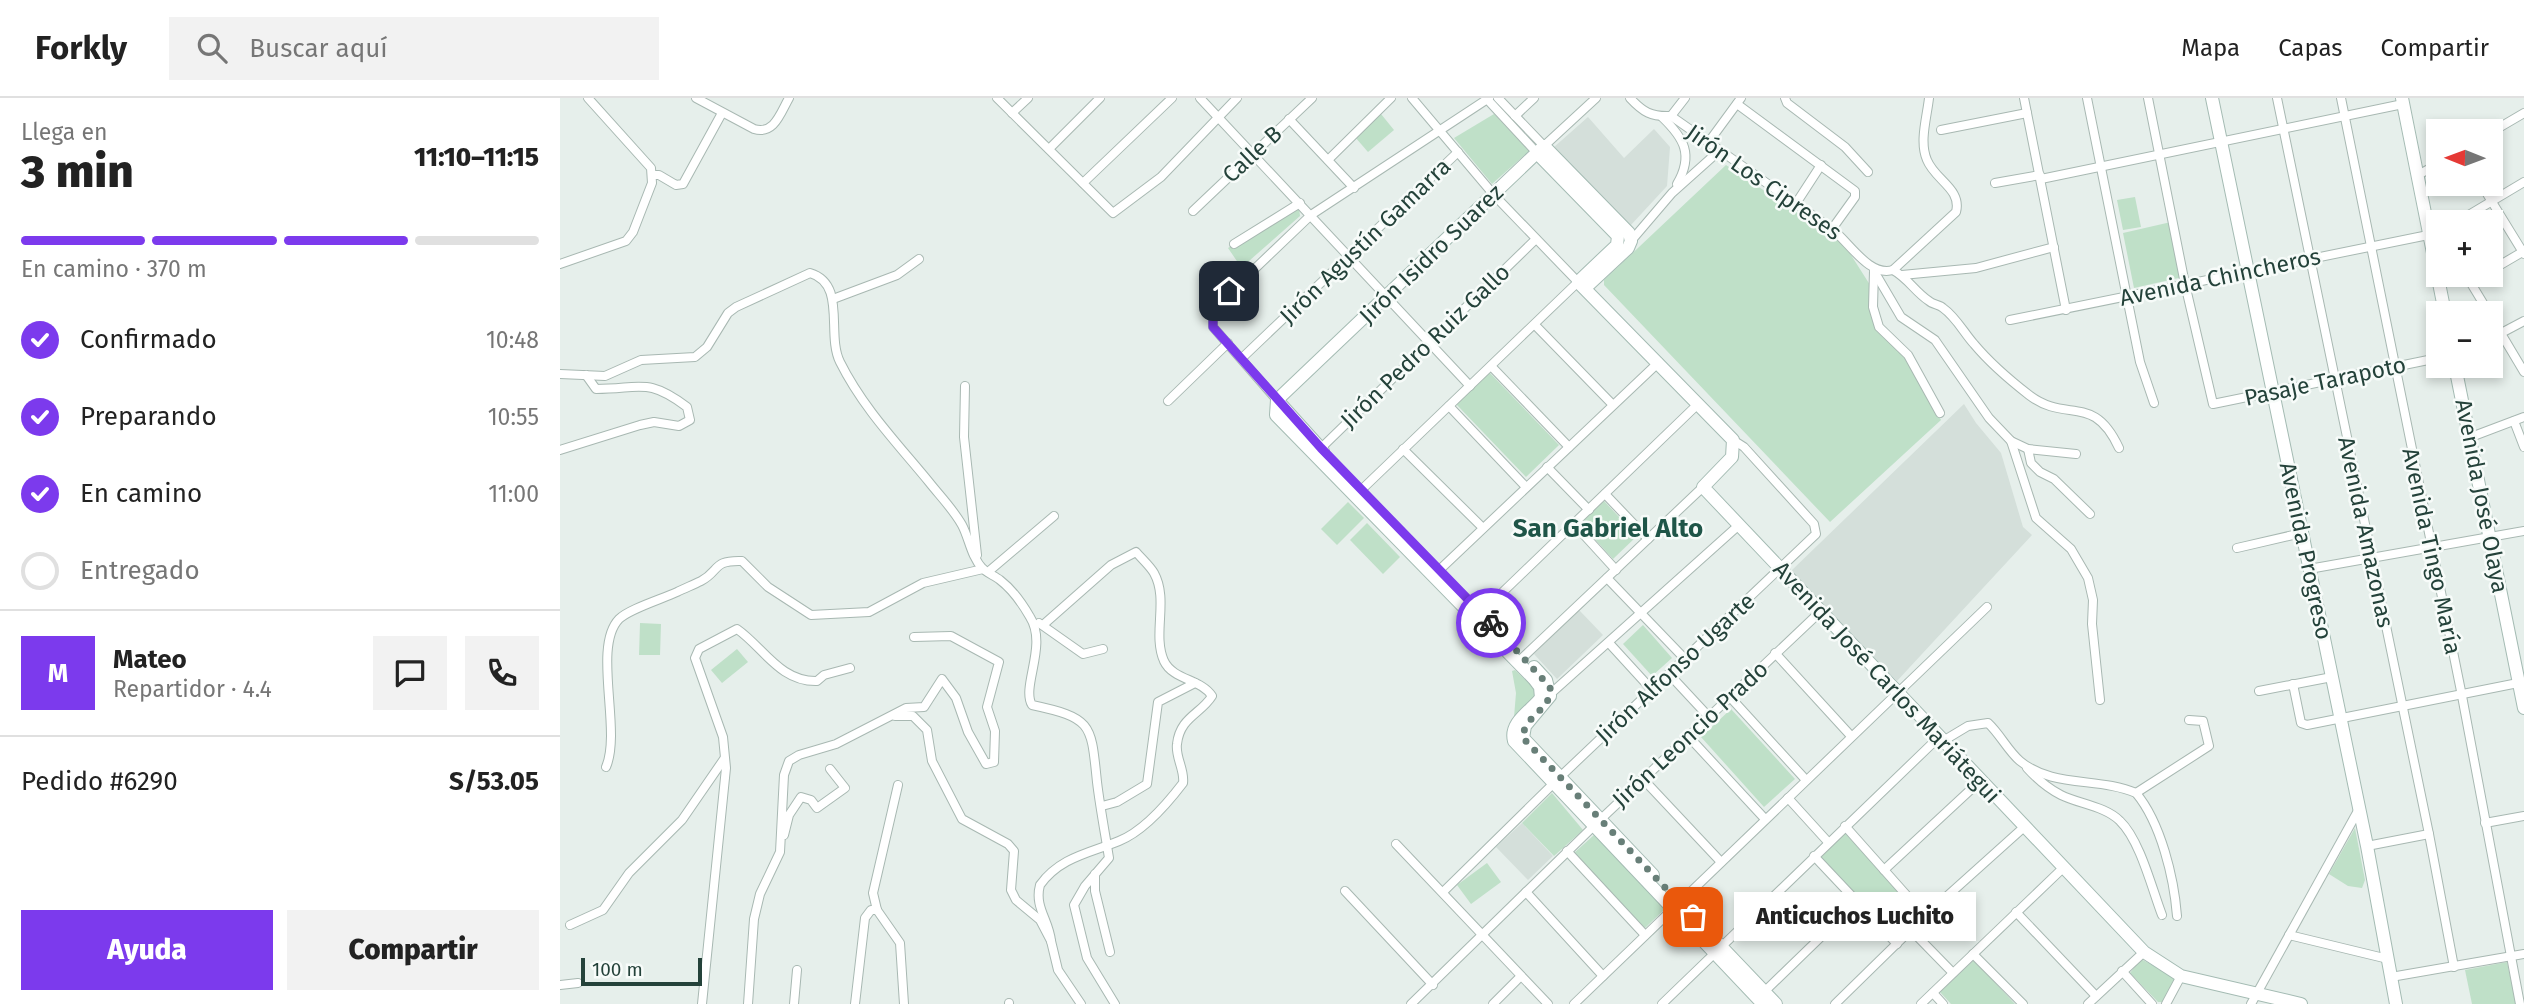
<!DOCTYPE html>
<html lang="es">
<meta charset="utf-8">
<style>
:root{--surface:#fff;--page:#f2f2f2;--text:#222;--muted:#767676;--line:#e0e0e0;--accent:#7c3aed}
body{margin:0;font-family:"Fira Sans",sans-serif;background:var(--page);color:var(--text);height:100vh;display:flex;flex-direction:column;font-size:26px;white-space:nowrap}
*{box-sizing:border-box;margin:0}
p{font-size:23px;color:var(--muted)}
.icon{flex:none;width:38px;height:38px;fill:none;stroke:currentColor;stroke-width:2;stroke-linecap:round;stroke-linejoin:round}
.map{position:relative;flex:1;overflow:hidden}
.side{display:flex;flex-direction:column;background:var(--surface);width:560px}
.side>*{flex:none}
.needle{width:46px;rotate:271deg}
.tools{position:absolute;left:1866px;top:21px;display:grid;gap:14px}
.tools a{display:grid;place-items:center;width:77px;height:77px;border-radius:0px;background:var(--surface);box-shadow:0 4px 10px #0003;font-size:35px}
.scale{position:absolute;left:21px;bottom:18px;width:121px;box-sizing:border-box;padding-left:7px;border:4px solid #24423a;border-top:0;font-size:19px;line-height:24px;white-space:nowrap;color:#24423a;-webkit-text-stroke:5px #f7fbf9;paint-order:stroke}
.pin{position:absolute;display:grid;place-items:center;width:60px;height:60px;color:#fff;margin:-30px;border-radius:14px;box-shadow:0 4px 10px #0006}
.courier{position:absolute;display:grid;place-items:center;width:70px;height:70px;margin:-35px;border:5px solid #7c3aed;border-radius:50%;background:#fff;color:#222;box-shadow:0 2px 9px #0007}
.bubble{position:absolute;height:49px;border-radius:0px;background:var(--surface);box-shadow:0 4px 10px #0003;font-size:23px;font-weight:800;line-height:49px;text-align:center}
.overview em{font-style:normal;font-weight:800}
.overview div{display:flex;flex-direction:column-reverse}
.overview{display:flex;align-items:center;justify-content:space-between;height:119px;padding:0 21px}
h1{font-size:46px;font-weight:800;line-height:52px}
.bar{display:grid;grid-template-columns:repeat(4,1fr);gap:10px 7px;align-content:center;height:84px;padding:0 21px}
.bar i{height:9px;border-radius:5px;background:var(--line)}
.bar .selected{background:var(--accent)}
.bar p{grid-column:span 4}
.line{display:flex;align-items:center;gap:18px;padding:0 21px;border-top:2px solid var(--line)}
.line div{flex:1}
.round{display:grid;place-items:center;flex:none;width:74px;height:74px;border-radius:0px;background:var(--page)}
ol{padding:0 21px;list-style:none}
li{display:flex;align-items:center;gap:21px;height:77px}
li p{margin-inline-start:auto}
li .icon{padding:7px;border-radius:50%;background:var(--accent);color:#fff;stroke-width:4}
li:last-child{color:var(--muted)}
li i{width:38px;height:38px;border:4px solid var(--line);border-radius:50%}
.cta{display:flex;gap:14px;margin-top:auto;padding:14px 21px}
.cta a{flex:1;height:80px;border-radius:0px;background:var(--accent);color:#fff;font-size:28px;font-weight:800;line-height:80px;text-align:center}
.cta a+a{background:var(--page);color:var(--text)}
header{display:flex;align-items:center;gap:42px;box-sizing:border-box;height:98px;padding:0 35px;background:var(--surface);border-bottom:2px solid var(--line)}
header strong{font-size:33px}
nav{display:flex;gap:38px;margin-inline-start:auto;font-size:24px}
.search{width:490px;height:63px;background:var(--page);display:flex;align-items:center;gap:18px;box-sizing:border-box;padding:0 24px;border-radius:0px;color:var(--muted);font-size:26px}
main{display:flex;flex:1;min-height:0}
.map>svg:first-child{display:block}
</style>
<header>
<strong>Forkly</strong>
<div class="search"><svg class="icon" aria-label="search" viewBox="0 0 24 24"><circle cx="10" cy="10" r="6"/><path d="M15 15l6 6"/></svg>Buscar aquí</div>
<nav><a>Mapa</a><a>Capas</a><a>Compartir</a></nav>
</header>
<main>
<section class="side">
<div class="overview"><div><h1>3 min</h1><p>Llega en</p></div><em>11:10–11:15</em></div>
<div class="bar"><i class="selected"></i><i class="selected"></i><i class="selected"></i><i></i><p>En camino · 370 m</p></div>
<ol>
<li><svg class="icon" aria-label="check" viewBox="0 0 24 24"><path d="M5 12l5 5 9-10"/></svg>Confirmado<p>10:48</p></li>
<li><svg class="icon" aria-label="check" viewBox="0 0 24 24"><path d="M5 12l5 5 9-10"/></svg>Preparando<p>10:55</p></li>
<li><svg class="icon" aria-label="check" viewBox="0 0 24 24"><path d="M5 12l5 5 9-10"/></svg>En camino<p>11:00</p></li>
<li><i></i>Entregado</li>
</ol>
<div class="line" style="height:126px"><b class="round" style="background:var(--accent);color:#fff">M</b><div><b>Mateo</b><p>Repartidor · 4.4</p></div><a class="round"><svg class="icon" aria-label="chat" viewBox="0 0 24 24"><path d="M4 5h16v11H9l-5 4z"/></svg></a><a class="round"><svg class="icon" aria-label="phone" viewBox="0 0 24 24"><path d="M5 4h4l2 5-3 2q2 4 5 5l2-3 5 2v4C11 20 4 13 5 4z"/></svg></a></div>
<div class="line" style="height:91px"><div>Pedido #6290</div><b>S/53.05</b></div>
<div class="cta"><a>Ayuda</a><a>Compartir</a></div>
</section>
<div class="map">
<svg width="1964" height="906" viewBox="0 0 1964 906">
<rect width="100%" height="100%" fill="#e6efeb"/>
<!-- built -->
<g fill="#d4dfda">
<path d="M1028 19 1064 60 1094 31 1110 49 1107 88 1070 128 993 50Z"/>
<path d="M1404 306 1416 325 1441 355 1463 429 1472 437 1337 583 1230 474Z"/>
<path d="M1019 512 1043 537 997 581 974 556Z"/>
<path d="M962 725 993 758 968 782 936 749Z"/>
</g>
<!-- green -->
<g fill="#bfe0c8">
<path d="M821 16 834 32 808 54 795 39Z"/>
<path d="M934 16 969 53 932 86 894 40Z"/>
<path d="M1166 67 1284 146 1312 190 1311 212 1354 270 1381 322 1270 424 1044 187V182Z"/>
<path d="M1575 99 1581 129 1563 132 1557 102Z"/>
<path d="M732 110H739L740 118 689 163 683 172 668 150Z"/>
<path d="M1611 124 1623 179 1574 190 1563 135Z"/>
<path d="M929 274 999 347 966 379 896 306Z"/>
<path d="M1044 403 1077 438 1053 461 1020 425Z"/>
<path d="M788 404 804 420 777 447 761 431Z"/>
<path d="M807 425 840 459 823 476 790 442Z"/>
<path d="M80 525 101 526 100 557H79Z"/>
<path d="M1083 527 1112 560 1092 578 1063 546Z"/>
<path d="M177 551 188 564 162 585 151 572Z"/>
<path d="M955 572 977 593V597L954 619 956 595 952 573Z"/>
<path d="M1171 611 1235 681 1204 709 1141 639Z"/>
<path d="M992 695 1023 732 994 758 962 725Z"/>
<path d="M1795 730 1805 782 1802 790 1788 788 1769 776Z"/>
<path d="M1284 734 1358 814 1333 838 1259 758Z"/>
<path d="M1034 737 1106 810 1085 830 1014 755Z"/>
<path d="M927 765 941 784 911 806 897 787Z"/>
<path d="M1581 861 1616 880 1604 904H1598L1570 875Z"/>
<path d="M1414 862 1455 906H1391L1380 894Z"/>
<path d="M1947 864 1956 906H1912L1905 872Z"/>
</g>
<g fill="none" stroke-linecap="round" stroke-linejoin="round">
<!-- street casing -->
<g stroke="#a8b8b2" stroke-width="10">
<g id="street">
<path d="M136 0 194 31C214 37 220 16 229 0"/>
<path d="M437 0 553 115 601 79 677 0"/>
<path d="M640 0 910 288"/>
<path d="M926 0 977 55"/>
<path d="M938 0 984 48 1036 0"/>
<path d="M1070 0C1083 14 1091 19 1111 18L1272 131C1290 145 1309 179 1333 172L1396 114C1402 91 1375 82 1367 62 1359 44 1367 19 1369 0"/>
<path d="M1225 0 1227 5 1285 49 1308 74"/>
<path d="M1464 0 1506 212"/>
<path d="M1527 0 1580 264 1594 305"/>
<path d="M1588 0 1625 186 1653 306 1878 260"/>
<path d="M1717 0 1869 736 1894 869"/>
<path d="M1781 0 1902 598 1960 906"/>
<path d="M1177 6 1295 93V99L1272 131"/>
<path d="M452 15 468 0"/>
<path d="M955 18 974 0"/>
<path d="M1111 18 1125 0"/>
<path d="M1102 19C1124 40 1134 57 1117 86"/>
<path d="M729 21 794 90"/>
<path d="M1381 32 1467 15"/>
<path d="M1930 35 1964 15"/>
<path d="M1148 45 1181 0"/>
<path d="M489 51 540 0"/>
<path d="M768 62 831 0"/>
<path d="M93 77H99L116 87 123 86 162 15"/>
<path d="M1858 77 1878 66"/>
<path d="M1481 81 1843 6"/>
<path d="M523 85 612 0"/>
<path d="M1435 85 1480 77"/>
<path d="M1921 86 1964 156"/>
<path d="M1235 107 1261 67"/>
<path d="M633 113 752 0"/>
<path d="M1897 124 1964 84"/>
<path d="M1071 143 1112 95 1159 53"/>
<path d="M674 146 740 105"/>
<path d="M0 166 66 143 73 134 92 85 91 70 28 0"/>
<path d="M1333 172C1348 180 1355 194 1369 203 1373 207 1379 206 1383 210 1396 219 1404 235 1414 246 1429 264 1451 283 1469 297 1507 326 1533 294 1559 350"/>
<path d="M1314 173 1341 219 1375 242 1429 320 1451 343 1476 420 1511 451 1528 480 1533 502 1532 526 1540 602"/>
<path d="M1314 173 1313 209 1319 229 1348 257 1380 315"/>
<path d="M1930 173 1964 153"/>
<path d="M1342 177 1416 170 1494 149"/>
<path d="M1906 177 1929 215"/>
<path d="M1911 185 1925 177"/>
<path d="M273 201 337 177 359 161"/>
<path d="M1930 217 1964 274"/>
<path d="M1450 222 1878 135"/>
<path d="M975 227 1053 307"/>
<path d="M1930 241 1964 223"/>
<path d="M682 260 898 54"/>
<path d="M931 268 1009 349"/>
<path d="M0 276 45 278 81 262 135 259 147 249 168 215 176 209 250 175C287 186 266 236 280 264 303 310 337 345 369 384 380 398 393 411 402 427 409 440 411 458 422 470 427 475 435 478 440 482 453 492 462 505 470 519 488 547 461 589 472 607 533 620 531 626 537 684 540 709 545 735 549 760L525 788 514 807 527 860 555 906"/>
<path d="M405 288 404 339 417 457"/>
<path d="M717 302 653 229V215L660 204 751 117 929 0"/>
<path d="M608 303 668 245"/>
<path d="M889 308 966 389"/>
<path d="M1954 323 1964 349"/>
<path d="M1911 339 1964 319"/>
<path d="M1451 343 1468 351 1516 356"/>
<path d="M843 351 923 430"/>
<path d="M1468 351 1471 365 1480 374 1494 381 1530 416"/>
<path d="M0 352 80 327 94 324 119 328 130 322 127 309C87 279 81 291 36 291L26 277"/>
<path d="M757 354 976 141"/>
<path d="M987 369 1029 412"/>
<path d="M1045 396 1088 441"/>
<path d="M796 397 1018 184 934 97 852 0"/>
<path d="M1014 426 1056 472"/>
<path d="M1677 450 1742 435"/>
<path d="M1749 471 1964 433"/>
<path d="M428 474 494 418"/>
<path d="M873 478 1099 264"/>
<path d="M1047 480 1125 561"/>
<path d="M921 515 1138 306"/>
<path d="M479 525 523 556 543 551"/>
<path d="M483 527 551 467 576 454C582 461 590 468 594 475 609 502 592 536 604 563 613 582 641 581 652 598 641 616 620 619 617 646 615 659 625 672 623 685 607 706 584 733 559 743 530 755 500 759 480 787 474 809 489 822 491 843"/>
<path d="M1049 545 1092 592"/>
<path d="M1215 555 1291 638"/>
<path d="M958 564 1143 389"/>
<path d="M1109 576 1149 619"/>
<path d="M1733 586 1741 625 1747 627 1963 584"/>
<path d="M1699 593 1772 579"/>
<path d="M988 598 1179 427"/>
<path d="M1170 599 1246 682"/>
<path d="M335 618H353L367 632 372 663 402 721 448 746 454 753 451 792 456 802 480 822 491 843 498 872 521 906"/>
<path d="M1129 639 1205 721"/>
<path d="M1383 643 1408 628 1428 625C1440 636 1448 653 1460 663 1492 690 1539 679 1576 695 1601 725 1614 780 1617 818"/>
<path d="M46 669C62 632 32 549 59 521 69 511 102 501 117 494 125 490 133 487 141 483 160 473 152 462 182 463L208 489 251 517 309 514 363 485 423 471"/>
<path d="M1467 670C1477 681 1487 690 1501 697 1519 706 1545 708 1560 723 1580 742 1592 791 1602 817"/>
<path d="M1000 679 1256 436 1254 426 1184 349 1173 342"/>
<path d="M1083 681 1161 764"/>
<path d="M338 687 313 795 317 812 340 845 344 906"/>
<path d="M1576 695 1649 648 1643 623 1629 622"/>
<path d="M1228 700 1268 744"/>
<path d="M542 708 557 704 587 686 598 604 635 585"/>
<path d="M1925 725 1964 718"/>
<path d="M1285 728 1365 818"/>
<path d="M224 737 229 717 241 699 251 702 257 710 285 690 270 671"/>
<path d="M836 746 988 906"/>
<path d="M1807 748 1869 736"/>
<path d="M1007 753 1085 837"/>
<path d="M1254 758 1337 846"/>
<path d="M1324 772 1420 683"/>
<path d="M535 776V793L550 854"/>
<path d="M785 793 873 887"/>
<path d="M883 794 994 685"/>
<path d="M966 794 1043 878"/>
<path d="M1456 814 1536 898"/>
<path d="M10 827 43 812 69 775 122 722 164 661"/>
<path d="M1351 832 1393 875"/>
<path d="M1729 837 1828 861"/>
<path d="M1413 856 1463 906"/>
<path d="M1562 873 1592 906"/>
<path d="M1831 879 1964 856"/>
<path d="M0 887 18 885"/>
<path d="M1204 894 1297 804"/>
<path d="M1373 895 1383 906"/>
<path d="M449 905V906"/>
<path d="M142 906 166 670 163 639 135 560 139 551 177 531C203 549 220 584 257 583L264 577 290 570"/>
<path d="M188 906 194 821 200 796 220 754 224 677 229 663 239 657 276 646 346 610 364 609 382 581 396 600 408 634 426 666 434 664 435 633 427 609 439 564 391 538 354 539"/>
<path d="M234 906 237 872"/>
<path d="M295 906 305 820 311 812H317"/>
<path d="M851 906 1041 721 1261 513"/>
<path d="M933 906 961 878"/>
<path d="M1014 906 1427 509"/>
<path d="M1102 906 1379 639"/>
<path d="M1275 906 1365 818 1463 730"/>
<path d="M1361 906 1502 771"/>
<path d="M1528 906 1584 854"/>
<path d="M1606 906 1621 878"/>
<path d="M1691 906 1799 711"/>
</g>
</g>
<!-- secondary casing -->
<g stroke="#a4bbb3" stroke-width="14">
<g id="secondary">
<path d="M1652 0 1807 748 1836 906"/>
<path d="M1842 0 1885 215"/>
<path d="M977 55 1058 138 1057 147 1018 184 1173 342 1172 359 1143 389 1584 854 1621 878 1741 906"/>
<path d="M1025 190 1068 150 1071 143 1069 135 984 48 717 302 716 317 974 581 980 589 981 600C971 613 949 624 954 643L1203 906"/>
<path d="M1895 268 1964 610"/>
<path d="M717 302 763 353"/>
<path d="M974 569 986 582 990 598 965 628 963 640 1093 777"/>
<path d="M1134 820 1216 906"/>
</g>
</g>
<!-- street -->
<use href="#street" stroke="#fff" stroke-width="8"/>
<!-- secondary -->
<use href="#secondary" stroke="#fff" stroke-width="12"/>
</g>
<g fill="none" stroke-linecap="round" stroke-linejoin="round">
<!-- done -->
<path stroke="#687f78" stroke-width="7" stroke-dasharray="0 12.6" d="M931 525 990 589C993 612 963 617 963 640L1133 819"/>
<!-- route -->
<path stroke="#7c3aed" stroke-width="9" d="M669 193 653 215V229L761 350 931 525"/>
</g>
<g text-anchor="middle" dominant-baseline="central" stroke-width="5" stroke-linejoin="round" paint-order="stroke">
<!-- street labels -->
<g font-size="23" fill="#24423a" stroke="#f7fbf9">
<text transform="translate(692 56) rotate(-43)">Calle B</text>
<text transform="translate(1204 84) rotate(35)">Jirón Los Cipreses</text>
<text transform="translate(805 143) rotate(-44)">Jirón Agustín Gamarra</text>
<text transform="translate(871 156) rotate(-44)">Jirón Isidro Suarez</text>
<text transform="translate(1660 179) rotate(-12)">Avenida Chincheros</text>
<text transform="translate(865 248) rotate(-44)">Jirón Pedro Ruiz Gallo</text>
<text transform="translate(1765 283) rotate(-12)">Pasaje Tarapoto</text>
<text transform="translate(1922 398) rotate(79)">Avenida José Olaya</text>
<text transform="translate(1806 434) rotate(78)">Avenida Amazonas</text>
<text transform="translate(1746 453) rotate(78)">Avenida Progreso</text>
<text transform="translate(1872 453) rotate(78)">Avenida Tingo María</text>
<text transform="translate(1115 570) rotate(-43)">Jirón Alfonso Ugarte</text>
<text transform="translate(1327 584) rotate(47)">Avenida José Carlos Mariátegui</text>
<text transform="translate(1130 636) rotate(-43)">Jirón Leoncio Prado</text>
</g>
<!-- quarter labels -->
<g font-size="26" font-weight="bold" fill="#1f5548" stroke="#f7fbf9">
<text x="1048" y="430">San Gabriel Alto</text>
</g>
</g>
</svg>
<div class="tools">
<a><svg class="needle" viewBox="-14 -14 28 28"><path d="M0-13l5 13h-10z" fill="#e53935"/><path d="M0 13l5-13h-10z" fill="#767676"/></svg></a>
<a>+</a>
<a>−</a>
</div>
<div class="scale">100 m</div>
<div class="pin" style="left:1133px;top:819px;background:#ea580c"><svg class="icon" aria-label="bag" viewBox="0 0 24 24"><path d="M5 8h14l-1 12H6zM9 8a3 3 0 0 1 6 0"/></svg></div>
<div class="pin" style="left:669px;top:193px;background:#1f2937"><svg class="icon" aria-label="home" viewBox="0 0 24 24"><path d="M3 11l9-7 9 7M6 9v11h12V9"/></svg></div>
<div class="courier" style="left:931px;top:525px"><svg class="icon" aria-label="bike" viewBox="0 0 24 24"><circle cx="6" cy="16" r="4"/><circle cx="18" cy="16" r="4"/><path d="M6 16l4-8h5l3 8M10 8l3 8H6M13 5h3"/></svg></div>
<div class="bubble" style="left:1174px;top:794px;width:242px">Anticuchos Luchito</div>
</div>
</main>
